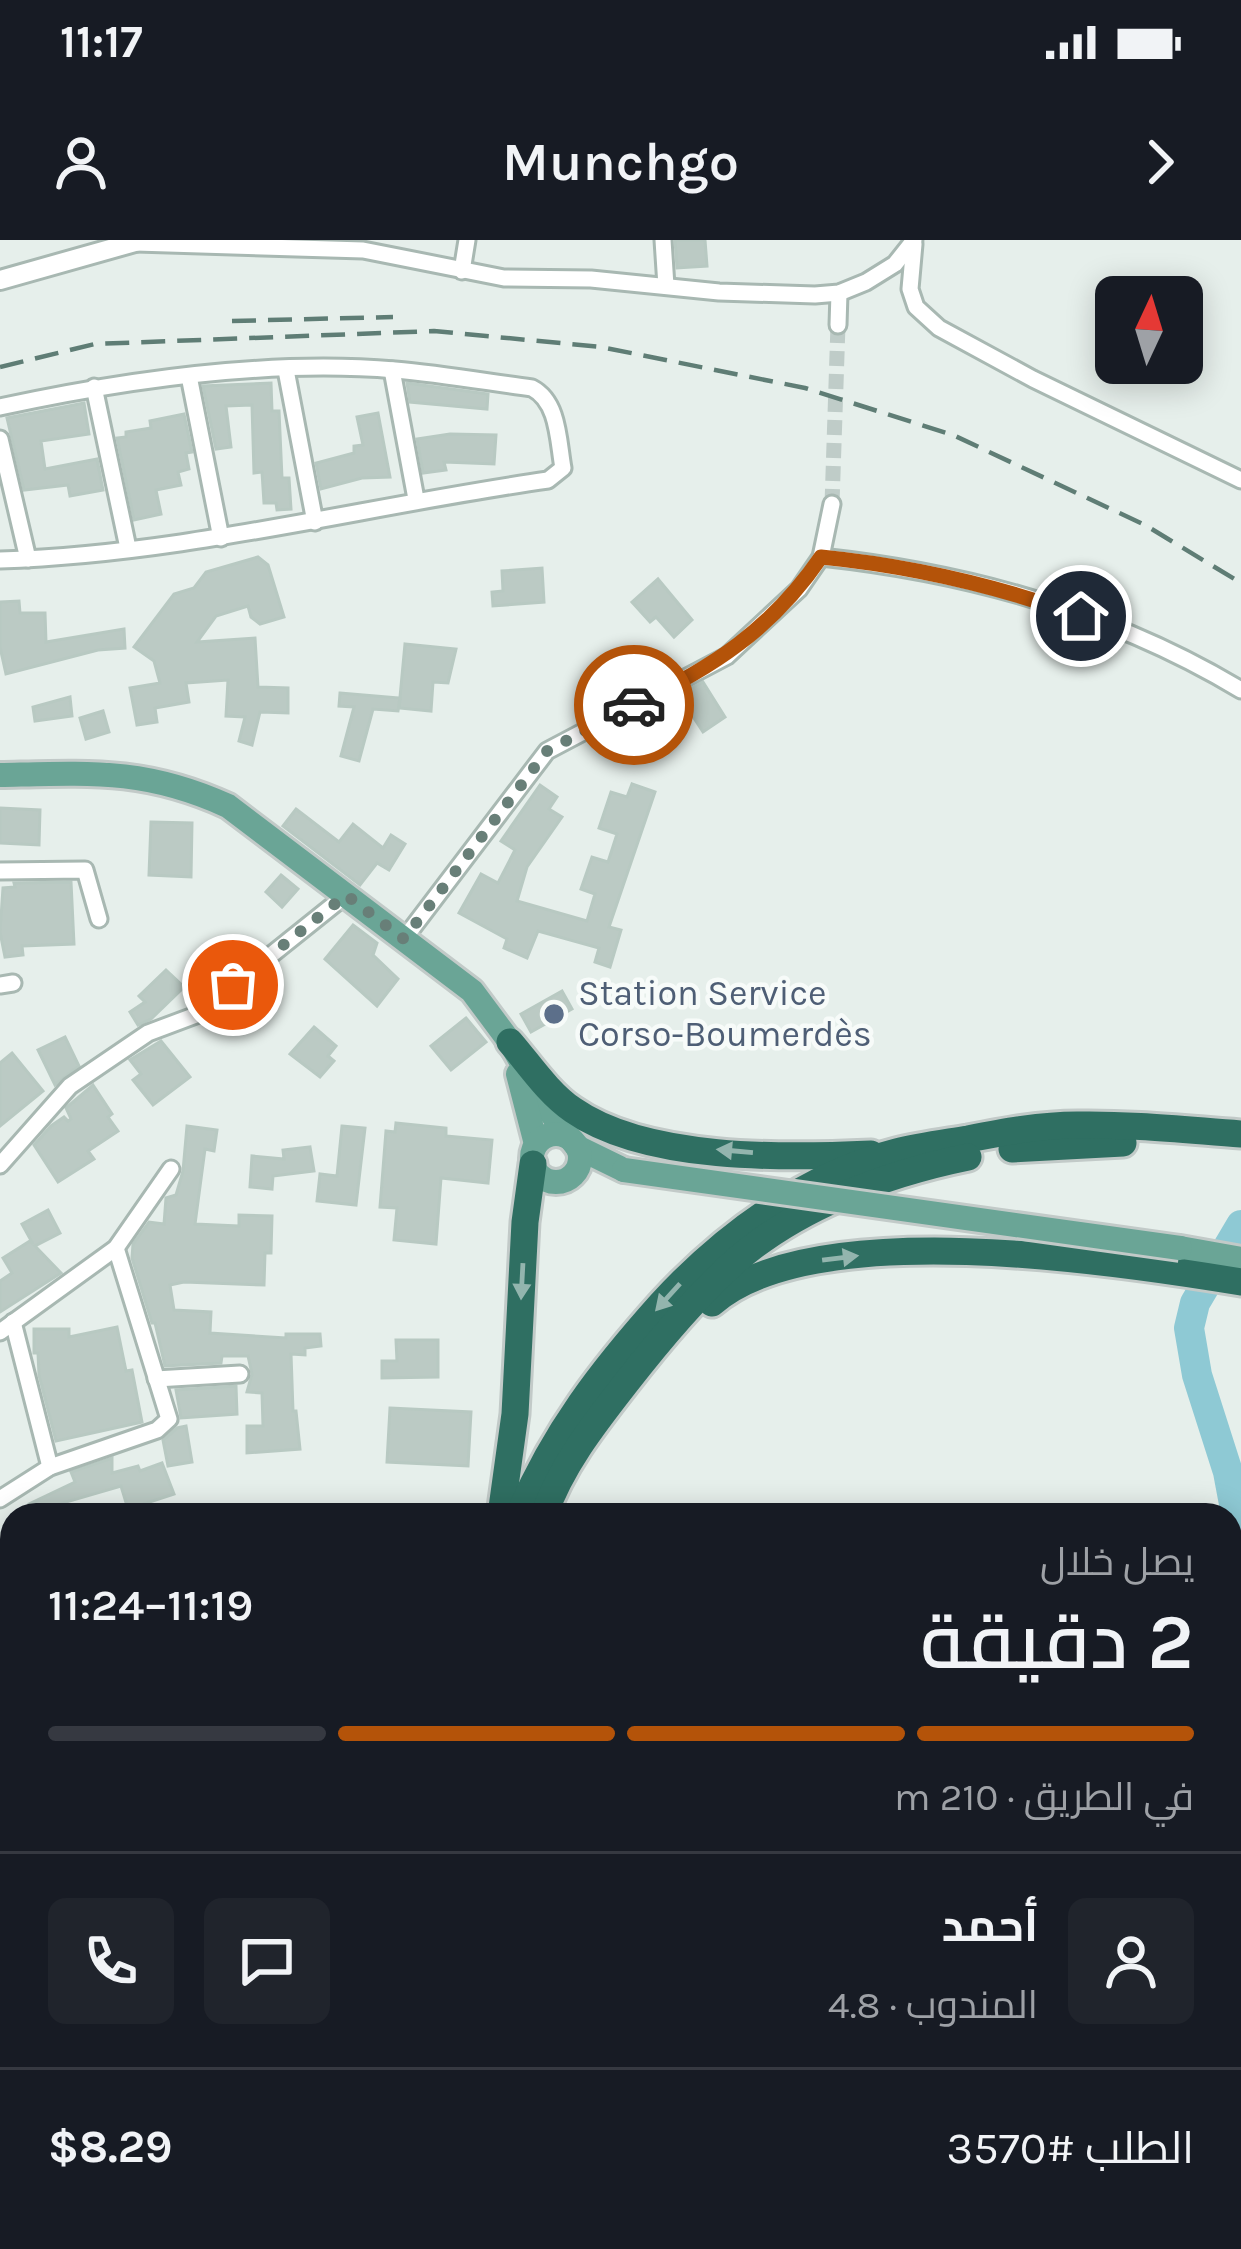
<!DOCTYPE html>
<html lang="ar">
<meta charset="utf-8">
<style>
:root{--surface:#171b24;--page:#20242c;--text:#f1f3f6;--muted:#9ea1a6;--line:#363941;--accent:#b45309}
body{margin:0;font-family:Karla,Cairo,sans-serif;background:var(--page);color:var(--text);direction:rtl;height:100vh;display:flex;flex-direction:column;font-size:45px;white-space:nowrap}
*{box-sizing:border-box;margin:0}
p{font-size:39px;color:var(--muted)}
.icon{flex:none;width:66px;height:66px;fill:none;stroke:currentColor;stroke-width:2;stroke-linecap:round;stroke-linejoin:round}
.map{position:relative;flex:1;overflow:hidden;direction:ltr}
.details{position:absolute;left:0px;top:1263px;width:1242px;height:747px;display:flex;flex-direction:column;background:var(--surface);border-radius:36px 36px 0 0;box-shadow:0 6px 30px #0003;direction:rtl}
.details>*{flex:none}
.needle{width:78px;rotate:4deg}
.fabs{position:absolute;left:1095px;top:36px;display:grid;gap:24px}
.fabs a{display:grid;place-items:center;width:108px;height:108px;border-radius:18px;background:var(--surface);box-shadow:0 6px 30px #0003;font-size:60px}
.pin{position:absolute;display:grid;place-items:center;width:102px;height:102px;color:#fff;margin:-51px;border:6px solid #fff;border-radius:50%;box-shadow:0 3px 12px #0007}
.courier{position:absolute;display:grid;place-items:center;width:120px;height:120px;margin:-60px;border:9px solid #b45309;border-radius:50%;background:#fff;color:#222;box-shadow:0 3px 15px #0007}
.overview em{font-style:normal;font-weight:600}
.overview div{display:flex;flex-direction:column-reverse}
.overview{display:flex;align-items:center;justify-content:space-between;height:204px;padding:0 48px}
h1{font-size:78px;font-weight:600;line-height:90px}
.bar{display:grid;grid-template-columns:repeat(4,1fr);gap:18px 12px;align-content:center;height:144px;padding:0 48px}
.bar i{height:15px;border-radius:9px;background:var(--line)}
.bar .on{background:var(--accent)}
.bar p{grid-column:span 4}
.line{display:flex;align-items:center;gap:30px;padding:0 48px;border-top:3px solid var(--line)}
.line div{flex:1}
.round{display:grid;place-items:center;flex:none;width:126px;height:126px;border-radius:18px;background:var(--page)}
.status{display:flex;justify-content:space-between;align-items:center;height:84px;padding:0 60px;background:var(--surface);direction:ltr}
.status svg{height:33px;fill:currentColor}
header{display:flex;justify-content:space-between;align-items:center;height:156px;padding:0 48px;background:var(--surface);font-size:54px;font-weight:600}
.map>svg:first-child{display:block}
</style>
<div class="status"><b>11:17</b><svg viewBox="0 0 49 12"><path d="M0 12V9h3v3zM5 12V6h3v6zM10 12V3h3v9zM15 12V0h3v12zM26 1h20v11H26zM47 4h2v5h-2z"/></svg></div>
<header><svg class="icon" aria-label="forward" viewBox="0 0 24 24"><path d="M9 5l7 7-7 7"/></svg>Munchgo<svg class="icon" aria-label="person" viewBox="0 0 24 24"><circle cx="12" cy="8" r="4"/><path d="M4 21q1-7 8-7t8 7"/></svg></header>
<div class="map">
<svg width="1241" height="2009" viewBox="0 0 1241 2009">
<rect width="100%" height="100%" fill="#e6efeb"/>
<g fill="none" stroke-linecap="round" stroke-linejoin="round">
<!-- river -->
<path stroke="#8ec9d4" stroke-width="30" d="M1241 985 1195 1063 1189 1088 1197 1135 1228 1232 1241 1301"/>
</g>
<!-- building -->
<g fill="#bbcac4" stroke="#b8c9c2" stroke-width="3">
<path d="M675 0H705L707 26 677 28Z"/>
<path d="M271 143 272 171H279L282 238H289L291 269 277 270 276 263H264L262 232 254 233 252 165 226 166 231 207 216 209 203 146Z"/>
<path d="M407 143 488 154 487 169 410 162Z"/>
<path d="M84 163 89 194 41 201 45 229 97 219 103 250 70 256 68 245 24 250 7 178Z"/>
<path d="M378 173 390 237 362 238 321 249 316 223 354 213V206L363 205 357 177Z"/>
<path d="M184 174 192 212 186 213 189 229 178 232 181 245 156 250 161 274 134 280 117 198 126 197V192L151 188 150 181Z"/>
<path d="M450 194 496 195 494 224 444 222 446 230 423 233 417 199Z"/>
<path d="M258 317 268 325 284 377 260 384 251 377 248 366 216 376 197 402 255 398 258 447 288 448V473L260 472 252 505 239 501 245 477 226 476 228 440 186 443 189 462 155 468 157 482 137 485 130 448 160 443 154 421 134 407 174 354 194 348 206 332Z"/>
<path d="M542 328 544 362 493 366 492 352 503 351 502 331Z"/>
<path d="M658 339 692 380 674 397 656 377 650 382 632 362Z"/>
<path d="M19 361 20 373H45L46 402 124 389 125 408 98 410 6 434 0 407V362Z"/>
<path d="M405 404 456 409 448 443 433 442 431 471 399 468Z"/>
<path d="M703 442 725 477 703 492 679 455Z"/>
<path d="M340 453 400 458 398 471 373 469 359 521 341 516 354 467 339 466Z"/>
<path d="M70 457 72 476 35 481 33 467Z"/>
<path d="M103 471 109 492 86 499 80 478Z"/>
<path d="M632 544 655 552 609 687 621 690 610 727 595 722 599 708 538 691 527 718 504 708 507 699 459 673 481 634 498 643 515 610 501 601 540 545 557 557 549 569 562 577 527 627 517 661 587 681 595 654 581 649 592 617 608 622 617 594 599 588 611 552 627 557Z"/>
<path d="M0 568 40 570 39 605 0 603Z"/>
<path d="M296 569 339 602 353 584 383 608 391 595 405 604 389 630 377 623 360 645 283 586Z"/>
<path d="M151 582 192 583 191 637 149 635Z"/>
<path d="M281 635 298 649 282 667 266 652Z"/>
<path d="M71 642 74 704 22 706 23 715 5 717 0 692 3 648 15 647 14 643Z"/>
<path d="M353 685 377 703 373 715 398 739 377 766 325 719Z"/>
<path d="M166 730 184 747 151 779 138 785 130 772 145 762 139 756Z"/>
<path d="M562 751 572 769 531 792 521 774Z"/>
<path d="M466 778 486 802 451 830 431 806Z"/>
<path d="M314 787 336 806 328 816 334 821 320 837 290 814Z"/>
<path d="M65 797 79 826 55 845 38 810Z"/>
<path d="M161 801 190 837 153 865 133 840 141 834 130 820Z"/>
<path d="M12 813 43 851 0 886V823Z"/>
<path d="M93 845 112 874 108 877 118 891 88 911 94 919 58 942 34 905 51 886 64 877 68 881 71 879 66 868Z"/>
<path d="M396 883 446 888V896L492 900 488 943 441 938 436 1004 394 1000 397 968 380 967 386 891 395 892Z"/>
<path d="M187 886 217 890 214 911 205 909 195 984 239 986V975L272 976 271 1013H265L264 1045 184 1042 170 1045 174 1070 211 1072 210 1093 286 1098V1094H320L321 1106 305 1108V1115L291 1114 293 1171H296L300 1209 247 1213V1186H263L262 1153 247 1152 252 1134 248 1116H222L221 1123 165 1126 155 1083H152L132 1018 133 1004 149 982 164 984 166 958 176 955 183 931Z"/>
<path d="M342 886 365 888 356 965 317 961 320 934 337 936Z"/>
<path d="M310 907 314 931 273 936 272 949 250 947 252 916 284 919 283 910Z"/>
<path d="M48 970 60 993 35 1006 61 1033 0 1072V1041L12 1033 3 1018 30 1001 33 1004 22 984Z"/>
<path d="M117 1087 126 1131 132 1130 142 1182 56 1201 39 1135 38 1113H34V1089H69V1097Z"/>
<path d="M396 1100H438V1137L382 1138V1121H397Z"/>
<path d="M236 1146 237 1174 181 1178 176 1150Z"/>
<path d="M390 1168 471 1172 468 1226 387 1222Z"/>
<path d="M186 1186 192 1222 168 1226 163 1200 177 1188Z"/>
<path d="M112 1218V1233L138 1226 140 1231 162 1223 174 1254 128 1269 121 1246 32 1272 29 1264 75 1242 71 1232Z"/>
</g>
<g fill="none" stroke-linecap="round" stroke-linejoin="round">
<!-- minor-tunnel -->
<path stroke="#bfccc8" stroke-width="15" stroke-dasharray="15 8" stroke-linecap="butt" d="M832 264 838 85"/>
<!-- minor casing -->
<g stroke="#a8b8b2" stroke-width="21">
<g id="minor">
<path d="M663 0 666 46"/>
<path d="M136 3 363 10 504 38 591 39 719 52 815 55 839 53 866 42 895 24 914 0"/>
<path d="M914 4 910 49 916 67 939 88 1033 139 1241 240"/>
<path d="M462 31 467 0"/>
<path d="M838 85 839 53"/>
<path d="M286 130 315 282"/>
<path d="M392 130 416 259"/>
<path d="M189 136 221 298"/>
<path d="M94 147 128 308"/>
<path d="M0 167C125 140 266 119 395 130 441 134 487 142 532 148 559 162 558 201 563 228L548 240C365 266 186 314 0 320"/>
<path d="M0 199 28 319"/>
<path d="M821 317C969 333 1113 373 1241 450"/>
<path d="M0 631 85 630 99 679"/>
<path d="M404 699 547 511 727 416 799 349 821 317 832 264"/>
<path d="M0 745 13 743"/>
<path d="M0 925 70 846 148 793 196 775 346 655"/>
<path d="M13 1082 50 1227"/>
<path d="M0 1092 116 1008 171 929"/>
<path d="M156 1139 240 1134"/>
<path d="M0 1259 50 1227 157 1190 169 1179 116 1008"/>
<path d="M0 1433H12"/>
<path d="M3 1569 12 1585"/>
<path d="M0 1770 12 1789"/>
<path d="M0 1935 12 1952"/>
<path d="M15 2009 31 1998"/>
</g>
</g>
<!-- tertiary casing -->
<g stroke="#a8b8b2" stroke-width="24">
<path id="tertiary" d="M0 40 142 0"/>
</g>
<!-- primary casing -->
<g stroke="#c2cac8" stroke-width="30">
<g id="primary">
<path d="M0 535C88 533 145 528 228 566L472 751 510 802 547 868 577 907 624 930"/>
<path d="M518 834 536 904"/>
<circle cx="556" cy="918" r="24"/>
<path d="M1180 1008 1241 1019"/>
</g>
</g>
<!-- motorway casing -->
<g stroke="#c2cac8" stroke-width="33">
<g id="motorway">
<path d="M510 802C529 824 548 853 573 870 646 921 785 918 871 914"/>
<path d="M1012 909 1123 903"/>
<path d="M712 1063C814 975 1114 1021 1241 1042"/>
<path d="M501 1275 515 1174 525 982 533 924"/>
<path d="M519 1275C554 1192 602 1130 661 1064 723 996 806 935 896 912 920 906 944 903 968 899 1004 892 1040 885 1077 885 1132 884 1186 890 1241 894"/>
<path d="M544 1275C561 1226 594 1184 626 1143 657 1103 691 1062 729 1027 792 968 885 934 968 917"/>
<path d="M450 2009V1998"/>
<path d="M475 2009V1998"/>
</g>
</g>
<!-- minor -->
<use href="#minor" stroke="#fff" stroke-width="15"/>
<!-- tertiary -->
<use href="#tertiary" stroke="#fff" stroke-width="18"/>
<!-- primary -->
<use href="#primary" stroke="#6aa596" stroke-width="24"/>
<!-- motorway -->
<use href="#motorway" stroke="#2f6f62" stroke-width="27"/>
<!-- rail -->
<g stroke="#5f7d75" stroke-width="4.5" stroke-dasharray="24 12" stroke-linecap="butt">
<path d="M232 81 393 77"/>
<path d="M0 127 95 104 434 91 601 107 805 148 953 195 1145 285 1241 343"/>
</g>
<!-- primary-bridge casing -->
<g stroke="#c2cac8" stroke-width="30" stroke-linecap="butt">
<path id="primary-bridge" d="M624 930 1180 1008"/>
</g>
<!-- primary-bridge -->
<use href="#primary-bridge" stroke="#6aa596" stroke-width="24"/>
</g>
<!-- one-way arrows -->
<defs><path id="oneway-solid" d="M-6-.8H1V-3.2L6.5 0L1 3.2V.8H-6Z" transform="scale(3)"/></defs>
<g fill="#93b5ae">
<use href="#oneway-solid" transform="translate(735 911) rotate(-175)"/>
<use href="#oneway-solid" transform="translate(840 1018) rotate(-7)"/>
<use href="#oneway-solid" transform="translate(522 1041) rotate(93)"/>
<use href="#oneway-solid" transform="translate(668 1057) rotate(132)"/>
</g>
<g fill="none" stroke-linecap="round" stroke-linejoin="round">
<!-- done -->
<path stroke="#687f78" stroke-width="12" stroke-dasharray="0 21.6" d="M233 745 346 655 404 699 547 511 634 465"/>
<!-- route -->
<path stroke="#b45309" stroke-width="15" d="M634 465C712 428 772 389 821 317 912 326 995 345 1081 376"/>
</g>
<!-- markers -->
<circle fill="#5c6f8a" stroke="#f7fbf9" stroke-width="4.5" cx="554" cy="774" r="12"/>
<g text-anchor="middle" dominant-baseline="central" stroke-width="9" stroke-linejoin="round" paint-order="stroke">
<!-- service labels -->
<g font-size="36" fill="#4e5e75" stroke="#f7fbf9" text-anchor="start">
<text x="578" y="753">Station Service<tspan x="578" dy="41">Corso-Boumerdès</tspan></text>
</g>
</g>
</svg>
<div class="fabs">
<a><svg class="needle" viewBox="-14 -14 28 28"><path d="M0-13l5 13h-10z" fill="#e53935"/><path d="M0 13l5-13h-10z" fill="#9ea1a6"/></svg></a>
</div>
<div class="pin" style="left:233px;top:745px;background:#ea580c"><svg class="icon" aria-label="bag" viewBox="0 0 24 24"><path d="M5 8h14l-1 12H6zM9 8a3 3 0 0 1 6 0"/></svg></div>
<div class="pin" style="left:1081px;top:376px;background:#1f2937"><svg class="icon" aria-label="home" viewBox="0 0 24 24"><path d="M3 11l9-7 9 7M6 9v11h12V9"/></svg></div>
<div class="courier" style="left:634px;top:465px"><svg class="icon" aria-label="car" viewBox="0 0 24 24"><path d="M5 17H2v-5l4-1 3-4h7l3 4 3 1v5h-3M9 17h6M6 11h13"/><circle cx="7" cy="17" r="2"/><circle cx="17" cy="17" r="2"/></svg></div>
<section class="details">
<div class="overview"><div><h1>2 دقيقة</h1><p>يصل خلال</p></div><em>11:19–11:24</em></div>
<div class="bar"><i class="on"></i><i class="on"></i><i class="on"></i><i></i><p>في الطريق · 210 m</p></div>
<div class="line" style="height:216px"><a class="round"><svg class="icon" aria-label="person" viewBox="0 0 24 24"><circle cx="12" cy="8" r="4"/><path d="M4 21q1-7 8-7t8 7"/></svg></a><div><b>أحمد</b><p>المندوب · 4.8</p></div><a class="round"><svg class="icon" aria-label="chat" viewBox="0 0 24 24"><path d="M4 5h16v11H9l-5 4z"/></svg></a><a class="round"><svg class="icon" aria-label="phone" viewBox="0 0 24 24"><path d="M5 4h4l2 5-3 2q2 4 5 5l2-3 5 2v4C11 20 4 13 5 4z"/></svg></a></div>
<div class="line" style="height:156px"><div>الطلب #3570</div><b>$8.29</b></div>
</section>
</div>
